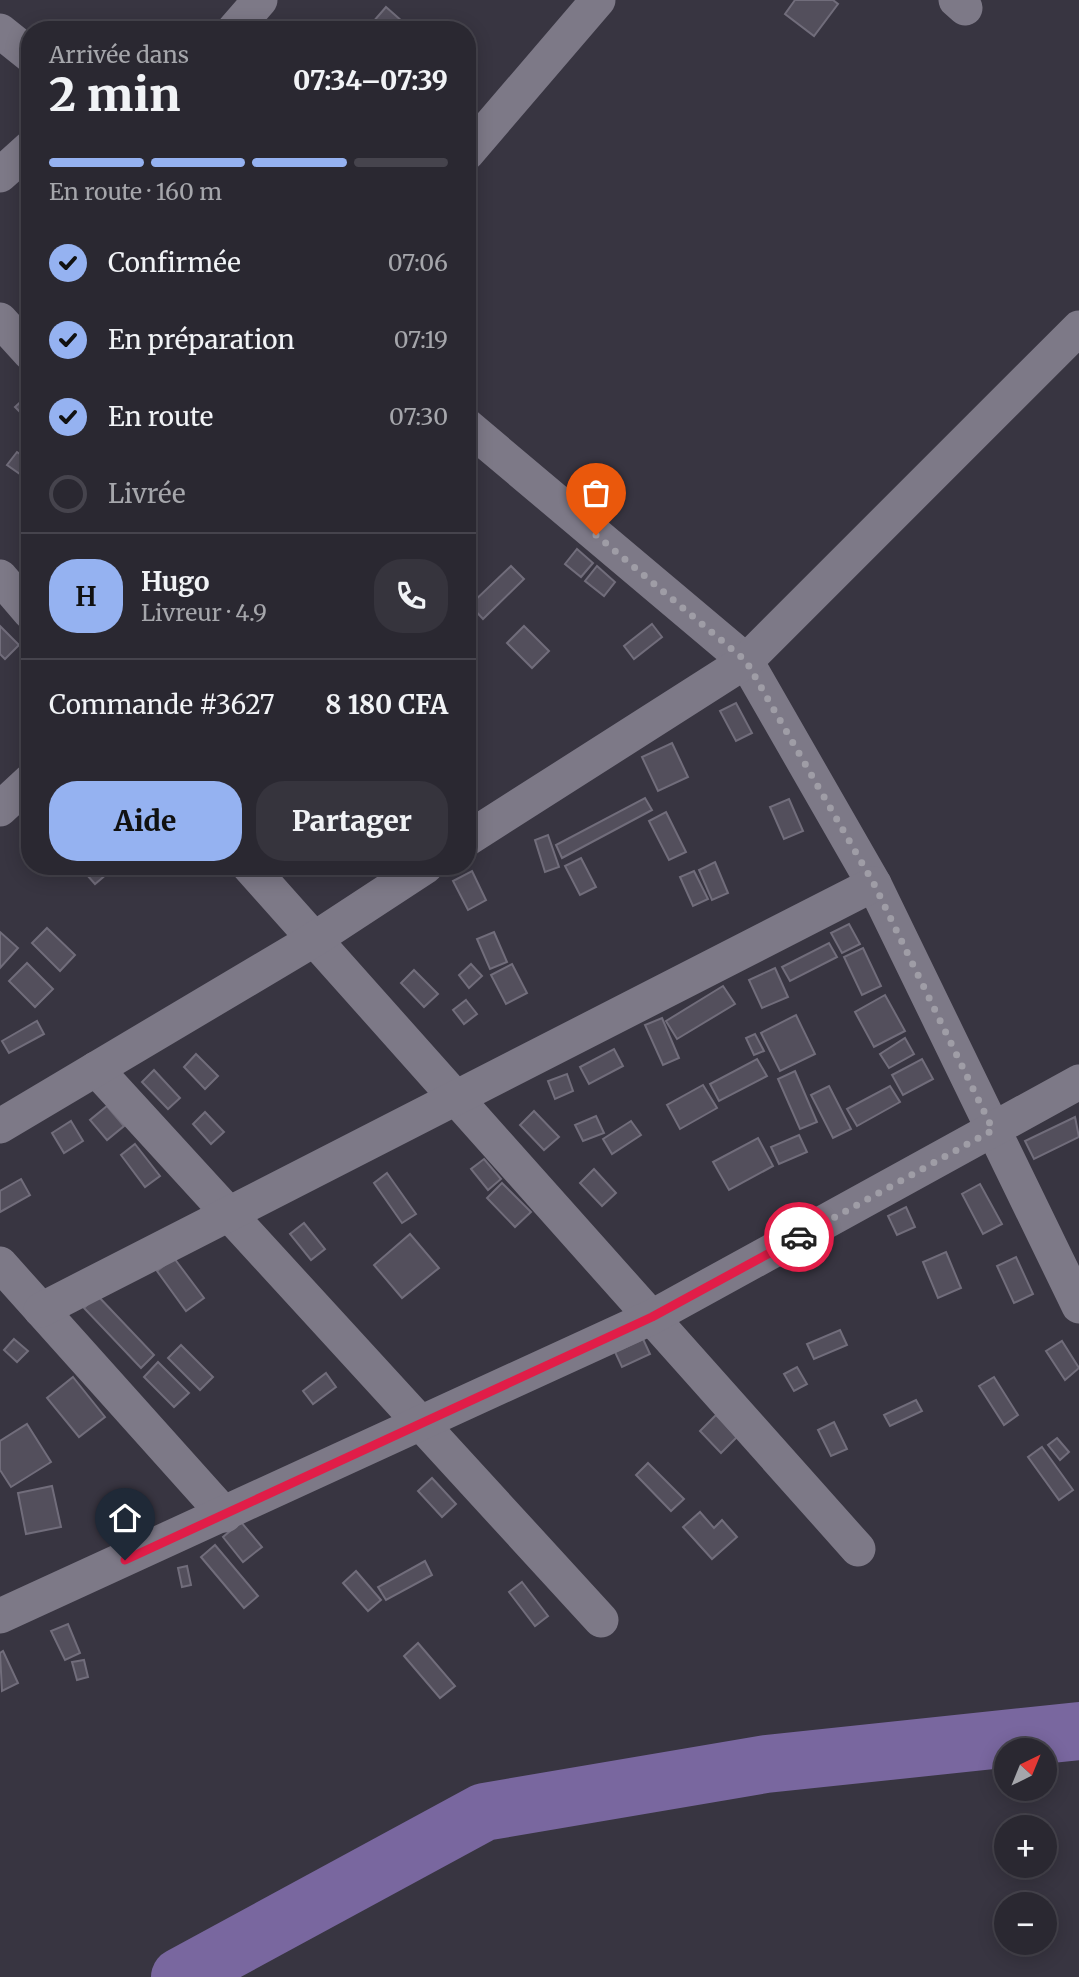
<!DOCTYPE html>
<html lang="fr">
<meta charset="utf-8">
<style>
:root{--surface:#2a2831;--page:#36343d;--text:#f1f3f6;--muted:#a5a6ab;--line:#46444d;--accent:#95b2f1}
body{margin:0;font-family:Merriweather,serif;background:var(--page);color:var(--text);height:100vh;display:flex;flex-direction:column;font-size:26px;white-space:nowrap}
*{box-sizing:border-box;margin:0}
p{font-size:23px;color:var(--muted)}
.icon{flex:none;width:38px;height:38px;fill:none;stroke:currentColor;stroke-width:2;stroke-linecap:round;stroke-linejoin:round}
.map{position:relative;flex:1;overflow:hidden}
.drawer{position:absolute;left:21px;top:21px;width:455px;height:854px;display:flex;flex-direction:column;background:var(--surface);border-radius:28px;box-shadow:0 4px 18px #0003,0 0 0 2px var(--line)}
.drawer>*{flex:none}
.needle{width:46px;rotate:43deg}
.controls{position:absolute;left:994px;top:1738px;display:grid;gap:14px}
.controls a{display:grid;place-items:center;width:63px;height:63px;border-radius:50%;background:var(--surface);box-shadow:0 4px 18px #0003,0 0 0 2px var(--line);font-size:35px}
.pin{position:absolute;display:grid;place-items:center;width:60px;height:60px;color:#fff;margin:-72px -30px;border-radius:50% 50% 50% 0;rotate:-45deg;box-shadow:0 0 7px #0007}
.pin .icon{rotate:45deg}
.courier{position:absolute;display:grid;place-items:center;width:70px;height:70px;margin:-35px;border:5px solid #e11d48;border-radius:50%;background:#fff;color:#222;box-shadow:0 2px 9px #0007}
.headline em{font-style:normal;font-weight:800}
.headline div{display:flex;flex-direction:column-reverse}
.headline{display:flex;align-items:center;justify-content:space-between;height:119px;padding:0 28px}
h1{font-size:46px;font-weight:800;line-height:52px}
.bar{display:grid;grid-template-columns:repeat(4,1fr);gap:10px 7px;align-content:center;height:84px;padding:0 28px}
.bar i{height:9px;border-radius:5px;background:var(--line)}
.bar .selected{background:var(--accent)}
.bar p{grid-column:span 4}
.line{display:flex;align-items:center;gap:18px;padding:0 28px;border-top:2px solid var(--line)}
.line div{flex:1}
.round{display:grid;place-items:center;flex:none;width:74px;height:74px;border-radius:28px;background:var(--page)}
ol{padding:0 28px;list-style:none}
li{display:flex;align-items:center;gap:21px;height:77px}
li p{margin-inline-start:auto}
li .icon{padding:7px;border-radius:50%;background:var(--accent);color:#111;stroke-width:4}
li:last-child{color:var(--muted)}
li i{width:38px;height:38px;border:4px solid var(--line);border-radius:50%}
.cta{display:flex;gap:14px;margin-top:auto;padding:14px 28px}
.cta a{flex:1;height:80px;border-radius:28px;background:var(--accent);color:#111;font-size:28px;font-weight:800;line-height:80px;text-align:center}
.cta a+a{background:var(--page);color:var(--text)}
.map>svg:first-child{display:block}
</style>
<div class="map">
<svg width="1079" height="1977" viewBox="0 0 1079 1977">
<rect width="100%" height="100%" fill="#383541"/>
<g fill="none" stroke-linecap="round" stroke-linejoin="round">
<!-- river -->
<path stroke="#79679f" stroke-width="58" d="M180 1977 484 1812 766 1764 1079 1731"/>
</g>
<!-- building -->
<g fill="#534f5c" stroke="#716d7b" stroke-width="2">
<path d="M795 0H833L838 4 814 36 785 14Z"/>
<path d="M386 7 412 30H366Z"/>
<path d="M27 396 30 398V422L15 407Z"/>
<path d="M17 452 30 461V481L7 465Z"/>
<path d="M577 549 593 563 581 577 565 564Z"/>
<path d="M511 566 524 579 483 619 470 605Z"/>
<path d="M597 566 615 582 604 596 585 581Z"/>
<path d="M652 624 662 637 634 659 624 646Z"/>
<path d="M0 626 19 645 5 659 0 654Z"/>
<path d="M524 626 549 651 532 668 507 643Z"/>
<path d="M736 703 752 733 736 741 720 711Z"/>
<path d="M672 743 688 777 658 791 642 757Z"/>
<path d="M645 798 652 810 562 858 556 845Z"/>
<path d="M789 799 803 831 784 839 770 807Z"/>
<path d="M666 812 686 852 669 860 649 821Z"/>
<path d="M548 835 559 867 545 872 535 840Z"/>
<path d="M581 858 596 887 580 895 565 866Z"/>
<path d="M715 862 728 893 712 900 699 870Z"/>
<path d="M79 866H100L107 874 95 884Z"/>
<path d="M472 871 486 900 468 910 453 881Z"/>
<path d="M694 871 708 899 693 906 680 877Z"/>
<path d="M849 924 860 944 842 953 831 933Z"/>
<path d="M47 928 75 955 60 971 32 943Z"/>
<path d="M0 932 18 948 0 968Z"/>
<path d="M494 932 507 962 490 969 477 939Z"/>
<path d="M829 943 837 957 790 981 782 967Z"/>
<path d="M863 948 881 986 862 995 844 957Z"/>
<path d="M27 963 53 989 35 1007 9 981Z"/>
<path d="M471 964 482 976 469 988 459 975Z"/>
<path d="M512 964 527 993 506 1004 491 975Z"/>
<path d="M775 968 788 997 762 1008 749 980Z"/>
<path d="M414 970 438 994 424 1007 401 983Z"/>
<path d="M723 986 735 1004 677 1039 666 1021Z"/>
<path d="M885 995 905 1031 874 1047 855 1012Z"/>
<path d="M466 1000 477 1014 464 1024 453 1010Z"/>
<path d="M796 1015 815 1054 780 1071 761 1033Z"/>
<path d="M662 1018 679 1058 663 1065 645 1025Z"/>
<path d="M37 1021 44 1034 9 1053 2 1041Z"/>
<path d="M755 1034 764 1051 754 1055 746 1038Z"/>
<path d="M905 1038 914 1054 889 1068 880 1054Z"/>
<path d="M614 1049 623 1066 589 1084 580 1067Z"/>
<path d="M196 1054 218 1076 205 1089 184 1067Z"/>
<path d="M757 1059 767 1076 719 1101 710 1084Z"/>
<path d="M922 1059 933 1079 903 1095 892 1075Z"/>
<path d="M154 1070 180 1098 168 1109 142 1082Z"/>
<path d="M795 1071 817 1122 800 1129 778 1079Z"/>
<path d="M567 1074 573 1091 555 1099 548 1081Z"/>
<path d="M703 1085 717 1108 680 1129 667 1105Z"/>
<path d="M829 1086 851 1129 833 1138 811 1095Z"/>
<path d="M890 1086 900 1102 857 1126 847 1109Z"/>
<path d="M107 1106 124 1126 107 1140 90 1120Z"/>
<path d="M534 1111 559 1137 544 1150 520 1125Z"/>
<path d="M205 1112 224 1132 211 1144 193 1124Z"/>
<path d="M596 1116 604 1133 583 1141 575 1125Z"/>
<path d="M1075 1117 1079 1137 1034 1159 1025 1141Z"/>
<path d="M71 1121 83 1141 64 1153 52 1133Z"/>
<path d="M631 1121 641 1135 612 1154 603 1139Z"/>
<path d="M799 1135 807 1152 779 1164 771 1147Z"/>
<path d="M758 1138 773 1166 729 1190 713 1162Z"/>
<path d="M135 1144 160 1176 145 1187 121 1155Z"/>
<path d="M484 1159 501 1179 488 1190 471 1169Z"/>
<path d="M594 1169 616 1193 602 1206 580 1183Z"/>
<path d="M387 1173 416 1214 402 1223 374 1183Z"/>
<path d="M21 1179 30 1195 0 1212V1191Z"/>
<path d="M502 1183 531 1212 515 1227 487 1198Z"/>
<path d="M980 1184 1002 1224 983 1234 962 1194Z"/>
<path d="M906 1207 915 1227 897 1235 888 1216Z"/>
<path d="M304 1223 325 1249 311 1260 290 1234Z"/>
<path d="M410 1234 439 1268 402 1298 374 1265Z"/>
<path d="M946 1252 961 1288 938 1298 923 1262Z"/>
<path d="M1016 1257 1033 1294 1014 1303 997 1266Z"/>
<path d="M174 1258 204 1298 186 1311 157 1271Z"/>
<path d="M97 1295 154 1355 141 1368 84 1308Z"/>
<path d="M840 1330 847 1345 814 1359 807 1344Z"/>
<path d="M14 1339 28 1351 17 1362 4 1350Z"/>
<path d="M643 1339 650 1354 622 1367 615 1352Z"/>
<path d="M1062 1341 1079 1368 1065 1380 1046 1351Z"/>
<path d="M181 1345 213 1377 200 1390 168 1358Z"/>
<path d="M158 1362 189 1393 174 1407 144 1377Z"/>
<path d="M797 1367 807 1384 794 1391 784 1374Z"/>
<path d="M326 1373 336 1387 313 1404 303 1391Z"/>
<path d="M73 1377 105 1417 79 1437 47 1398Z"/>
<path d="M994 1377 1018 1415 1004 1425 979 1386Z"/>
<path d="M916 1400 922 1411 890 1426 884 1415Z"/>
<path d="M716 1415 737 1437 721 1453 700 1431Z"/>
<path d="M834 1422 847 1449 831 1456 818 1430Z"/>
<path d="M27 1424 51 1462 11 1487 0 1470V1441Z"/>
<path d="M1057 1438 1069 1452 1060 1460 1048 1445Z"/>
<path d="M1042 1447 1073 1490 1059 1500 1028 1457Z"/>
<path d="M648 1463 684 1499 671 1511 636 1475Z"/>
<path d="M432 1478 456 1504 442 1517 418 1491Z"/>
<path d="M52 1486 61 1527 26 1534 18 1493Z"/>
<path d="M700 1512 714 1528 722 1520 737 1537 712 1559 683 1527Z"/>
<path d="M241 1522 262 1547 243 1562 223 1537Z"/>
<path d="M215 1545 258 1596 244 1608 201 1557Z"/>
<path d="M425 1561 432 1575 386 1600 378 1587Z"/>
<path d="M187 1566 191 1585 182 1587 178 1568Z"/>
<path d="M356 1571 381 1600 368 1611 343 1583Z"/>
<path d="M522 1582 548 1616 535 1626 509 1592Z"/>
<path d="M68 1624 80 1653 65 1660 51 1631Z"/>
<path d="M418 1643 455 1686 440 1698 404 1656Z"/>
<path d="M3 1651 18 1683 2 1691 0 1653Z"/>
<path d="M84 1660 88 1677 77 1680 72 1662Z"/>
</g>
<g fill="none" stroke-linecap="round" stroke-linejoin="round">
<!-- minor -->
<g stroke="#7d7987" stroke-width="35">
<path d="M956 0 965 8"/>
<path d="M234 30 260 0"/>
<path d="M0 31 30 55"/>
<path d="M467 153 598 0"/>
<path d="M0 175 30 148"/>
<path d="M0 320 30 353"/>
<path d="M467 426 746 661 874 884 1079 1306"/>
<path d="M0 577 30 612"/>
<path d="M0 809 30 781"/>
<path d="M467 839 746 661 1079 328"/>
<path d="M249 866 858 1549"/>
<path d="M96 1069 601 1620"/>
<path d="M0 1126 313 940 426 866"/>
<path d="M0 1264 225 1515"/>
<path d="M41 1310 874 884"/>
<path d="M0 1616 652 1317 1079 1082"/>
</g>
</g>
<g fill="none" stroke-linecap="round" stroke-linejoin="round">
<!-- done -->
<path stroke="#9f9da6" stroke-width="7" stroke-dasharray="0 12.6" d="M596 535 746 661 874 884 993 1130 799 1237"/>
<!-- route -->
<path stroke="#e11d48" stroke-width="9" d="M125 1560 652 1317 799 1237"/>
</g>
</svg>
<div class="controls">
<a><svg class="needle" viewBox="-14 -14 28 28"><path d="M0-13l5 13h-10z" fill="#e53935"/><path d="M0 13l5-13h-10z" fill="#a5a6ab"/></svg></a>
<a>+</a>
<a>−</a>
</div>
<div class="pin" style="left:596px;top:535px;background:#ea580c"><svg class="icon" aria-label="bag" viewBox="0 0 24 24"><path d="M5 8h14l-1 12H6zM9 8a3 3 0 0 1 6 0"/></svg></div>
<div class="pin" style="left:125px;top:1560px;background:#1f2937"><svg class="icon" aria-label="home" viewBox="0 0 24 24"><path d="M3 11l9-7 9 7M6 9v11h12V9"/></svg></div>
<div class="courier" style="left:799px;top:1237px"><svg class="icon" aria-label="car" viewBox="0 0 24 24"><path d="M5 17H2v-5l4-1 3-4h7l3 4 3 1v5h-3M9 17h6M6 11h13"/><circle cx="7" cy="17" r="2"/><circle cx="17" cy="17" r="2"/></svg></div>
<section class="drawer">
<div class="headline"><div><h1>2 min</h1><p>Arrivée dans</p></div><em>07:34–07:39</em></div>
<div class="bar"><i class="selected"></i><i class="selected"></i><i class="selected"></i><i></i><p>En route · 160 m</p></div>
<ol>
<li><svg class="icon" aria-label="check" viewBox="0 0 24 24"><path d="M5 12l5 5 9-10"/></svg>Confirmée<p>07:06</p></li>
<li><svg class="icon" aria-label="check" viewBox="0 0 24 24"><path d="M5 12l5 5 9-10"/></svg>En préparation<p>07:19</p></li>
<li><svg class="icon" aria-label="check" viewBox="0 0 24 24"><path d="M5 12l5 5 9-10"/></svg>En route<p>07:30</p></li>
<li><i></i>Livrée</li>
</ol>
<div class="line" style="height:126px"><b class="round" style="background:var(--accent);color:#111">H</b><div><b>Hugo</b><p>Livreur · 4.9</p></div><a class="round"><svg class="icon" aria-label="phone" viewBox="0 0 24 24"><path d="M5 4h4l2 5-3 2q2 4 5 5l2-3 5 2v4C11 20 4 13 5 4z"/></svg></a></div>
<div class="line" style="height:91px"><div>Commande #3627</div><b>8 180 CFA</b></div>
<div class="cta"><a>Aide</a><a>Partager</a></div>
</section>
</div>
